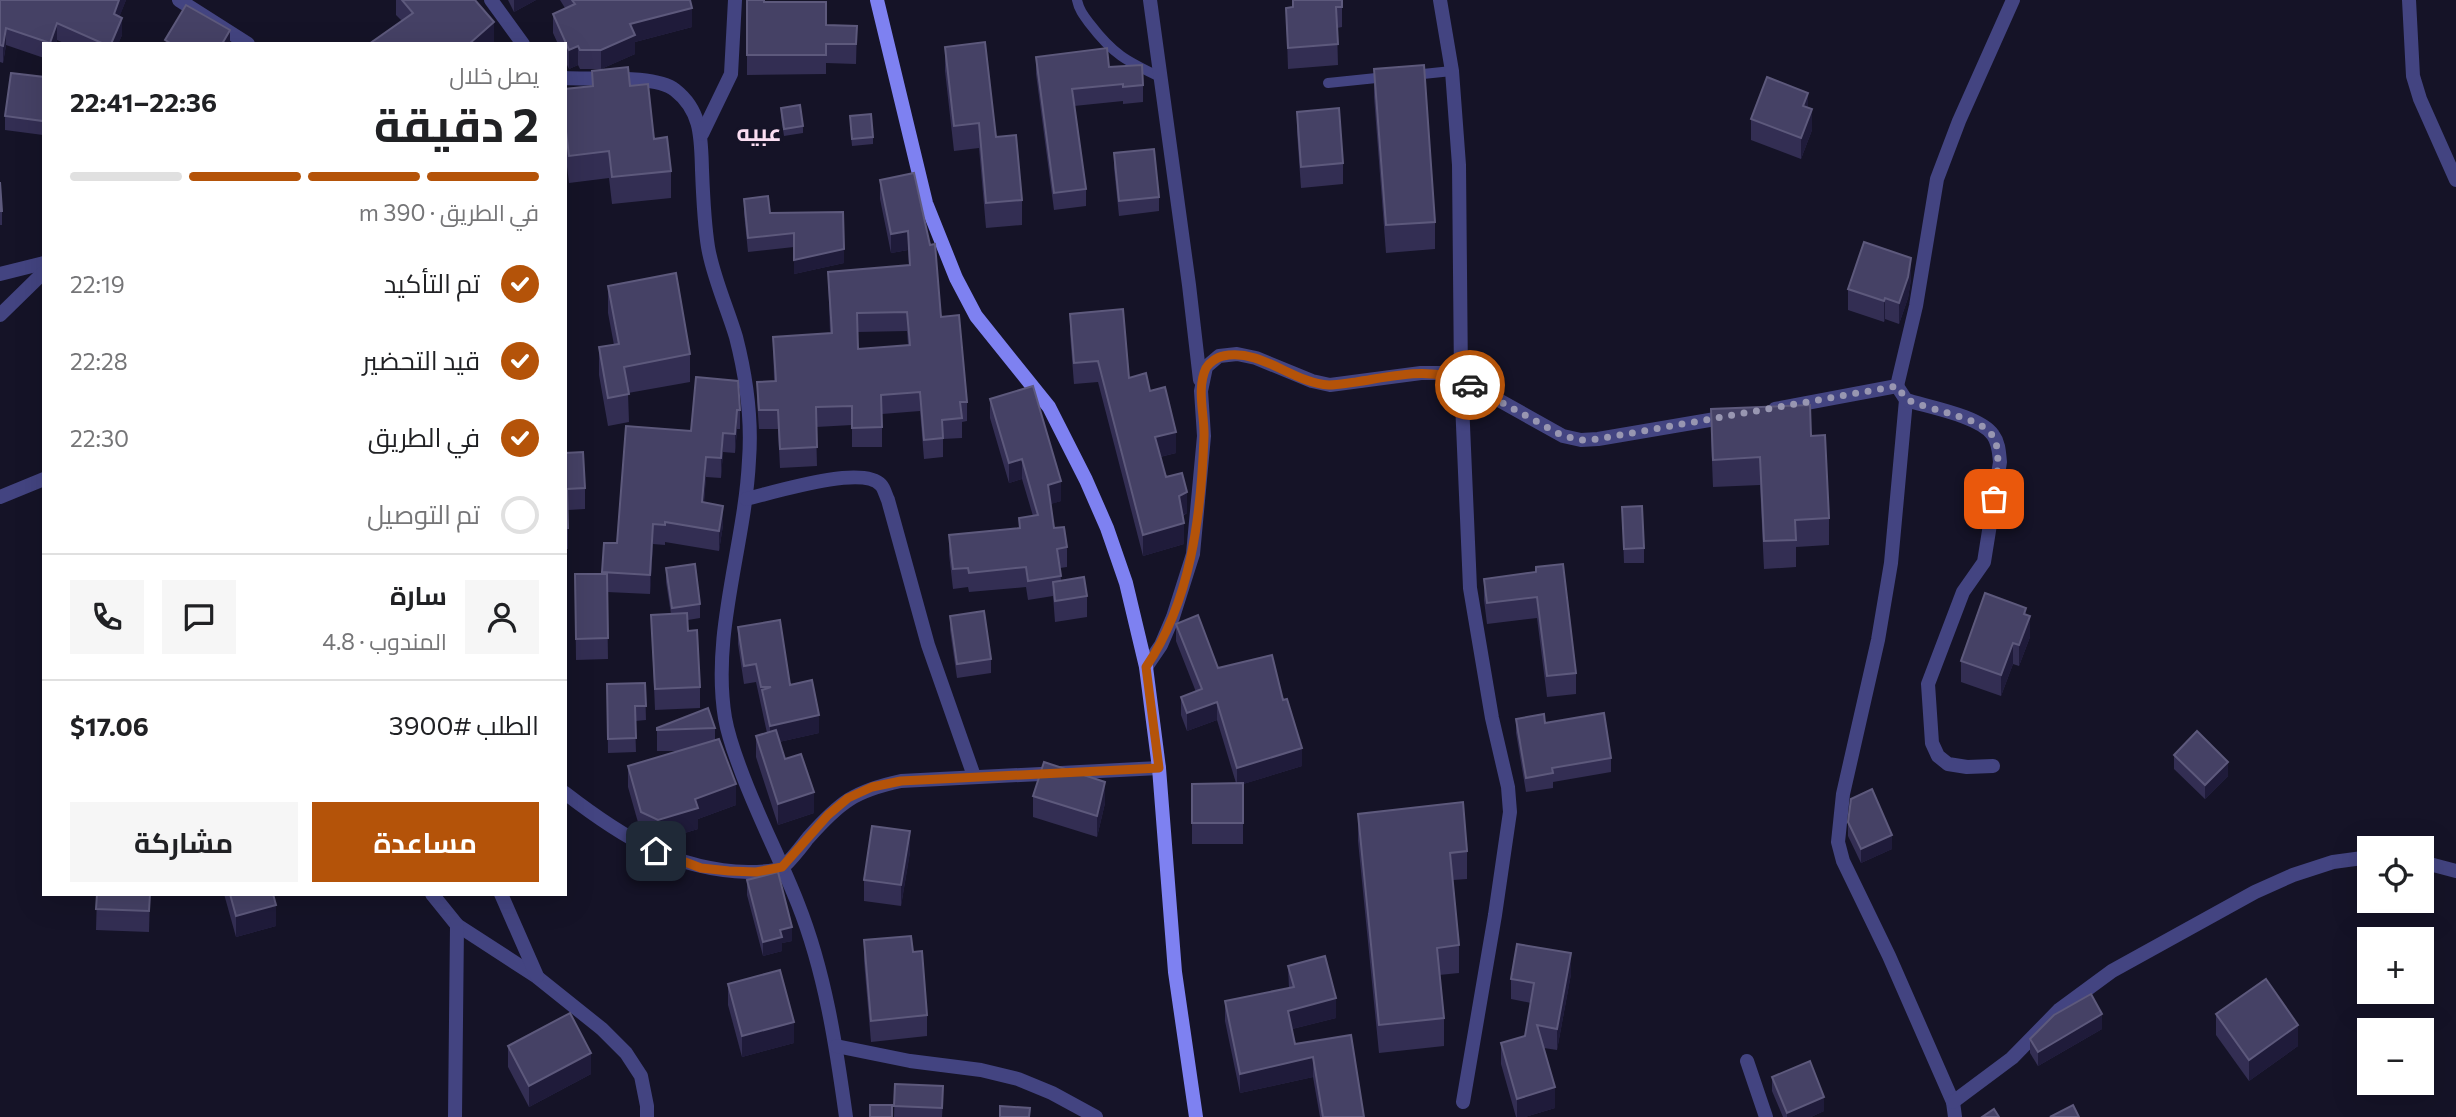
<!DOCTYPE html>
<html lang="ar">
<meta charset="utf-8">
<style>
:root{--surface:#fff;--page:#f6f6f6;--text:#202124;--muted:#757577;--line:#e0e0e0;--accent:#b45309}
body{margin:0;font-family:Commissioner,Cairo,sans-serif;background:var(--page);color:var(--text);direction:rtl;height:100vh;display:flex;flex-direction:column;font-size:26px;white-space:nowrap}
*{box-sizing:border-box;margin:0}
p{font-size:23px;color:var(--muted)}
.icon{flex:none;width:38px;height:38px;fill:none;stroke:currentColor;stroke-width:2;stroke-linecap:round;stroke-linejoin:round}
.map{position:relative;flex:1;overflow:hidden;direction:ltr}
.drawer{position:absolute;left:42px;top:42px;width:525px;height:854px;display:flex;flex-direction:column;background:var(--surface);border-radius:0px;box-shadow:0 7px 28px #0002;direction:rtl}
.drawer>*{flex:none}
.fabs{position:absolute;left:2357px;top:836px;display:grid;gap:14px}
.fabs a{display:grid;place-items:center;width:77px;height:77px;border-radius:0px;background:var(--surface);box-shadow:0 7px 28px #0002;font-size:35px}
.pin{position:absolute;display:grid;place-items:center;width:60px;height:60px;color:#fff;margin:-30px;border-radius:14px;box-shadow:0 4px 10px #0006}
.courier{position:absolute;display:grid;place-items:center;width:70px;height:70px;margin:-35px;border:5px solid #b45309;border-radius:50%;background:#fff;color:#222;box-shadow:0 2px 9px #0007}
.summary em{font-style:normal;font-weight:700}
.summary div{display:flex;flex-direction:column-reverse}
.summary{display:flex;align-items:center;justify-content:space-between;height:119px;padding:0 28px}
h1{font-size:46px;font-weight:700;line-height:52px}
.bar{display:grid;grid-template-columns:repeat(4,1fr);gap:10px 7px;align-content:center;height:84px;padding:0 28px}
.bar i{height:9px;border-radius:5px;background:var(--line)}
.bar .selected{background:var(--accent)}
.bar p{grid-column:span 4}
.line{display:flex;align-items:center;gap:18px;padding:0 28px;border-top:2px solid var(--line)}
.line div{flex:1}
.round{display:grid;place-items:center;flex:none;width:74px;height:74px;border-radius:0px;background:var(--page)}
ol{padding:0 28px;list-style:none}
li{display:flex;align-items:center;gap:21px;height:77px}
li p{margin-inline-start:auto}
li .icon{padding:7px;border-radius:50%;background:var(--accent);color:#fff;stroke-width:4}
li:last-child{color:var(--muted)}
li i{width:38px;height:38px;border:4px solid var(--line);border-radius:50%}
.action{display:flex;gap:14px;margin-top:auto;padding:14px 28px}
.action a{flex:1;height:80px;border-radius:0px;background:var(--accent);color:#fff;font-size:28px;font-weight:700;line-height:80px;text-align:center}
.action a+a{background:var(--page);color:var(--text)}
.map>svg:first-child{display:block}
</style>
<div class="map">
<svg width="2456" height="1117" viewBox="0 0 2456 1117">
<rect width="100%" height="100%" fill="#151327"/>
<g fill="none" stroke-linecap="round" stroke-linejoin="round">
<!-- service -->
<g stroke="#434481" stroke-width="10">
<path d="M1077 0C1079 10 1084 16 1090 24 1113 54 1126 61 1160 77"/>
<path d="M1413 75 1452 71"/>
<path d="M1328 83 1386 77"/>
</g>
<!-- minor -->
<g stroke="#434481" stroke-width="14">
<path d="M179 0 248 44"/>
<path d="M491 0 523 44"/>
<path d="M1150 0 1189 285 1200 380"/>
<path d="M1440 0 1452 71 1459 165 1461 379 1470 588 1492 718 1508 787 1510 812 1495 915 1463 1102"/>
<path d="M2409 0 2413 76 2420 99 2456 180"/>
<path d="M565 78C592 80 655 74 675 90 702 111 701 139 702 170 703 195 704 222 708 247 713 277 727 307 736 337 746 376 752 420 749 460 745 545 711 633 725 718 728 735 734 752 740 768 757 815 780 858 798 904 825 972 836 1045 846 1117"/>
<path d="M702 134 731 74 735 0"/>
<path d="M0 274 44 263"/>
<path d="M0 315 44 272"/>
<path d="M1897 386 1906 400 1891 563 1878 640 1843 794 1838 842 1843 861 1889 956 1953 1102 1955 1117"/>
<path d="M1906 400C1928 407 1980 416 1993 435 1999 443 1999 453 2000 462L1984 562 1963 592 1928 684 1932 743 1938 756 1948 764 1967 767 1993 766"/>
<path d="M1775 409 1897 386 1916 306 1937 179 1959 121 2013 0"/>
<path d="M0 497 44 479"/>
<path d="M746 499C772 493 862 464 881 485 884 488 886 496 888 500L928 645 974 776"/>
<path d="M1146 667 1161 645 1173 617 1193 554 1204 436 1201 391 1206 367 1219 356 1237 354 1256 358 1312 381 1330 385 1421 373H1442L1461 379 1563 436 1581 440 1598 439 1727 417"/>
<path d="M565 793C622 837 674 870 748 872 758 872 776 872 784 866 793 858 801 847 808 838 840 802 854 791 901 781L1159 768"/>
<path d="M2422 862 2456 871"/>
<path d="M432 894 457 925 537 977 602 1029 626 1053 641 1076 647 1106V1117"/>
<path d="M501 894 537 976"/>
<path d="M836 1046 910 1061 981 1070 1018 1079 1052 1093 1096 1117"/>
<path d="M1747 1061 1766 1117"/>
<path d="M1953 1102 2012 1058 2059 1010 2112 971 2255 892 2293 875 2333 862 2370 857"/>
<path d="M455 1117 457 925"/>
</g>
<!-- secondary -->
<path stroke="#7e81f1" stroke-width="14" d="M877 0 926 203 956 278 976 316 1049 407 1086 480 1107 528 1126 583 1146 667 1159 768 1175 972 1196 1117"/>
</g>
<!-- wall -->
<g fill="#332e53" fill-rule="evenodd">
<path d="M0 0H126L119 17 122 35 118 44H66L57 40 56 44H44V58L6 45 3 63 0 62Z"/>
<path d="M396 0H475L494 43 402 21 396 15Z"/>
<path d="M508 0H536L514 12Z"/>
<path d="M560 0H690L692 27 635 42V54L601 69H580L578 65 569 69 565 61V44H558L553 33V14L565 8Z"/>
<path d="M747 0 764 2 826 25 857 26 856 64 826 63V74L747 75Z"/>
<path d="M1292 0H1342V27L1337 28 1338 65 1288 69 1286 8 1292 7Z"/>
<path d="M945 47 996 137 1022 200V225L986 228 979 148 954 151 945 71Z"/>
<path d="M1036 57 1143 85V102L1123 104V101L1074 106 1086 189V206L1054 210 1036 74Z"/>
<path d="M1374 69 1435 222V249L1386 253 1374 97Z"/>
<path d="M592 71 630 86 654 139 671 171V198L612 204 609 178 569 183 565 150V89L592 86Z"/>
<path d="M44 77 43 135 5 130V116Z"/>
<path d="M1808 107 1812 130 1801 159 1751 140V119Z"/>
<path d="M781 108 803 126V133L784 136 781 116Z"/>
<path d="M1297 112 1343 163V184L1301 188 1297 132Z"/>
<path d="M850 123 873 137V144L852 146Z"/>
<path d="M1114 153 1159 197V211L1119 216 1114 168Z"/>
<path d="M914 173 941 317 967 402V421L962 422V438L943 439V457L924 459 920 411 882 414V447H852V425L816 427 817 466 780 468 778 429H759L757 401V382L774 381 773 337 830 333 828 272 909 265 908 250 891 253 880 199V180ZM907 331 908 345 858 349 857 332Z"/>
<path d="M0 182 2 211V225H0Z"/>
<path d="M744 199 770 213 844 263 794 274V247L748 252 744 213Z"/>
<path d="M1911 279 1908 298 1899 324 1885 319 1884 322 1848 310V289Z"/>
<path d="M608 286 690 354V382L628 393 629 422 608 426 599 375V347L614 345 608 313Z"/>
<path d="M1070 314 1129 378 1150 391 1176 453 1160 457 1166 477 1187 513 1183 516 1184 544 1143 556 1098 382 1074 384 1070 334Z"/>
<path d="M696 377 740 410V429H737L735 453 723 452 721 478 706 477 704 503 723 525 719 551 665 542V545L653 544 650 594 607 592 608 659 576 660 575 574H602L604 543H617L691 431Z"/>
<path d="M990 399 1061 501 1050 504 1054 528 1067 547V567L1060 568 1061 580 1087 596V617L1055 622 1053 596 1028 600 1026 587 969 592 968 587 953 589 949 554V535L1019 528V518L1033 516 1022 479 1009 483 990 418Z"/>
<path d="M1711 409 1811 436 1829 518V545L1796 547V567L1764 569 1760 485 1713 487 1711 437Z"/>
<path d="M565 453 585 488V509L568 510V549H565Z"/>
<path d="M1622 507 1644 548V563H1624Z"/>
<path d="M666 568 700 604V618L688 620V631L700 687V708L655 710 651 615 671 614 666 582Z"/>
<path d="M1536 573 1576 673V694L1547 697 1537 618 1487 624 1484 600V579Z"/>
<path d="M2026 615 2030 637 2019 666 2013 664 2001 696 1961 682V661Z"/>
<path d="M950 616 991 659V673L957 678 950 630Z"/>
<path d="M1176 624 1218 668 1283 700 1302 766 1243 784V844H1192V784L1236 783 1217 720 1187 731 1181 715V697L1196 692 1176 641Z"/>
<path d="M738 627 790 685 819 733 779 742 785 759 814 813 778 825 756 757V736L767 733 756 682 744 684 738 644Z"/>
<path d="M645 683 646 720 635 721 636 752 608 753 607 684Z"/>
<path d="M1516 719 1545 723 1611 758V772L1553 782V788L1526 792 1516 733Z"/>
<path d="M657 728H715V740L736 805 698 819V829L658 841 641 833 628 787V766L679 751H657Z"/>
<path d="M2174 755 2228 776 2205 799 2174 769Z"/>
<path d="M1033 796 1105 803 1097 837 1033 817Z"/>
<path d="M1358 814 1467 851V879L1453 880 1459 945V973L1439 975 1444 1018V1046L1379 1053 1358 841Z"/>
<path d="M1848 822 1892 849 1861 863 1848 836Z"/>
<path d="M910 852 901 906 864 901V880Z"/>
<path d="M747 880 792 941 782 943V951L763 956 747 895Z"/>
<path d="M97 894H150L149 932 96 930Z"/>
<path d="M224 894H273L276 926 236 937Z"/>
<path d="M864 940 913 952 927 1015V1036L871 1042 864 961Z"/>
<path d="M1288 966 1336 1018 1292 1029 1295 1044 1351 1035 1364 1117H1320L1313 1077 1240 1093 1225 1021V1001L1289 988Z"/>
<path d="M1571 974 1557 1050 1544 1048 1555 1108 1525 1117H1516L1501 1064V1043L1525 1036 1531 1003 1511 999V979Z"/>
<path d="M728 984 794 1043 742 1057 728 1005Z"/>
<path d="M2216 1014 2298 1046 2249 1081 2216 1035Z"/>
<path d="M2102 1029 2038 1066 2030 1053V1039Z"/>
<path d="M508 1046 591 1074 529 1107 508 1067Z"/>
<path d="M1772 1077 1824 1111 1811 1117H1783L1772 1091Z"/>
<path d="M895 1084 943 1100 942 1117H894Z"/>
</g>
<!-- shaded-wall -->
<g fill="#1f1b3a">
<path d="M119 0H126L114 31V14Z"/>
<path d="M514 0H536L514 12Z"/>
<path d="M692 8V27L635 42V54L601 69V50L630 24Z"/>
<path d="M122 18V35L118 44H111Z"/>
<path d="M494 22V43L493 44H469Z"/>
<path d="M57 23V40L56 44H50Z"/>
<path d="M6 28V45L3 63V46Z"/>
<path d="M230 30V44H222Z"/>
<path d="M578 46V65L569 69V50Z"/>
<path d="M1808 93V114L1803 106Z"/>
<path d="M1812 109V130L1801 159V138Z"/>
<path d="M908 231V250L891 253V234Z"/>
<path d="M844 249V263L794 274V260Z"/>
<path d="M1911 258V279L1908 298 1899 324V303Z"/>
<path d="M1885 298V319L1884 322V301Z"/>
<path d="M737 410V429L735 453V434Z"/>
<path d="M1176 432V453L1155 458V437Z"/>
<path d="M723 433V452L721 478V458Z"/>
<path d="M706 457V477L702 522V502Z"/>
<path d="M1022 459V479L1009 483V463Z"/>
<path d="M1061 481V501L1048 505V485Z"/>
<path d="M1187 492V513L1179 517V496Z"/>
<path d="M723 506V525L719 551V531Z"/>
<path d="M1184 523V544L1143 556V535Z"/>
<path d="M653 524V544L650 594V575Z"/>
<path d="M2026 608V626L2030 616V637L2019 666V645L2024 614Z"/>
<path d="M2013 643V664L2001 696V675Z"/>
<path d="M1217 702V720L1187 731V713Z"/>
<path d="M819 715V733L770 744V726Z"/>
<path d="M1302 748V766L1237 786V768Z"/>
<path d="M2228 762V776L2205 799V785Z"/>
<path d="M1105 782V803L1097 837V816Z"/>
<path d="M736 784V805L698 819V829L658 841V820L695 799Z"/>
<path d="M814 792V813L778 825V804Z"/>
<path d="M910 831V852L901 906V885Z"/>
<path d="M1892 835V849L1861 863V849Z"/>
<path d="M276 905V926L236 937V916Z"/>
<path d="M792 927V941L782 943V951L763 956V942L780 930Z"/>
<path d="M1571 953V974L1557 1050V1029Z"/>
<path d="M1336 998V1018L1288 1030V1011Z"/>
<path d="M2102 1014V1029L2038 1066V1052Z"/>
<path d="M794 1022V1043L742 1057V1036Z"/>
<path d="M2298 1025V1046L2249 1081V1060Z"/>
<path d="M591 1053V1074L529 1107V1086Z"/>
<path d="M1313 1057V1077L1240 1093V1074Z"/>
<path d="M1555 1087V1108L1525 1117H1517V1099Z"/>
<path d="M1824 1097V1111L1811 1117H1787V1113Z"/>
</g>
<!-- building -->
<g fill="#454165" stroke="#5d597c" stroke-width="2" fill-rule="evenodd">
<path d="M0 0H119L114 14 122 18 111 44H104L57 23 50 43 6 28 3 46 0 45Z"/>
<path d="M402 0H475L494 22 469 44H369L413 13Z"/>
<path d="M572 0H690L692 8 630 24 635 35 601 50H580L578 46 569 50 553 14 575 4Z"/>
<path d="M747 0H764V2H826V25L857 26 856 44H826V55H747Z"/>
<path d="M1293 0H1342V7H1336L1338 44 1288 48 1286 8 1293 7Z"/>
<path d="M186 5 230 30 222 44H172L165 40Z"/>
<path d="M985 42 996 137 1016 135 1022 200 986 203 979 123 954 126 945 47Z"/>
<path d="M1107 48 1109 67 1142 65 1143 85 1123 87V84L1072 89 1086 189 1054 193 1036 57Z"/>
<path d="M1424 65 1435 222 1386 225 1374 69Z"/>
<path d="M628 67 630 86 648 84 654 139 667 137 671 171 612 177 609 151 569 156 565 123V89L593 86 592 71Z"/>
<path d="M11 73 44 77 43 121 5 116Z"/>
<path d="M1767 77 1808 93 1803 106 1812 109 1801 138 1751 119Z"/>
<path d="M800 105 803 126 784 129 781 108Z"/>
<path d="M1339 108 1343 163 1301 167 1297 112Z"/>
<path d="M871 114 873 137 852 139 850 116Z"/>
<path d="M1154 149 1159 197 1119 201 1114 153Z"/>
<path d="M914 173 930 245 935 244 941 317 959 315 967 402H960L962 418 942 420 943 438 924 440 920 392 881 395 882 427 852 428V406L816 407 817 447 780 449 778 410H759L757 382 776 381 773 337 832 333 828 272 910 265 908 231 891 234 880 180ZM907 312 910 345 858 349 857 313Z"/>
<path d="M0 182 2 211H0Z"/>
<path d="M768 196 770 213 843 212 844 249 794 260V233L748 238 744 199Z"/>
<path d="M1864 242 1911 258 1908 277 1899 303 1885 298 1884 301 1848 289Z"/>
<path d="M676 273 690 354 624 367 629 394 608 398 599 347 619 344 608 286Z"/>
<path d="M1123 309 1129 378 1146 373 1150 391 1165 387 1176 432 1155 437 1166 477 1182 473 1187 492 1179 496 1184 523 1143 535 1098 361 1074 363 1070 314Z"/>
<path d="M696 377 738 381 740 410H737L735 434 723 433 721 458 706 457 702 502 723 506 719 531 665 522V525L653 524 650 575 602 572 604 543H617L626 426 691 431Z"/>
<path d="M1033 386 1061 481 1048 485 1054 528 1064 527 1067 547 1057 549 1061 576 1028 581 1026 567 969 573 968 568 953 569 949 535 1020 528 1019 518 1038 515 1022 459 1009 463 990 399Z"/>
<path d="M1810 405 1811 436 1825 435 1829 518 1795 520 1796 540 1764 541 1760 457 1713 460 1711 409Z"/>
<path d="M583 452 585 488 567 489 568 528H565V453Z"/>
<path d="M1642 506 1644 548 1624 549 1622 507Z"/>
<path d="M695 564 700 604 672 608 666 568Z"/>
<path d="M1563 564 1576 673 1547 676 1537 597 1487 603 1484 579 1536 572V567Z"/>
<path d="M575 574H607L608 638 576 639Z"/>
<path d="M1084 577 1087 596 1055 601 1053 582Z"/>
<path d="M1985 593 2026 608 2024 614 2030 616 2019 645 2013 643 2001 675 1961 661Z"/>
<path d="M984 611 991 659 957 664 950 616Z"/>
<path d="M687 613 688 631 697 630 700 687 655 689 651 615Z"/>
<path d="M1198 615 1218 668 1272 655 1283 700 1287 699 1302 748 1237 768 1217 702 1187 713 1181 697 1202 689 1176 624Z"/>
<path d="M780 620 790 685 812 680 819 715 770 726 762 690 771 687H761L756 664 744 666 738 627Z"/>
<path d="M645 683 646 706H635L636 738 608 739 607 684Z"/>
<path d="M708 708 715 728 657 730V728Z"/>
<path d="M1604 713 1611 758 1552 768 1553 773 1526 778 1516 719 1544 714 1545 723Z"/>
<path d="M776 730 785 759 801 754 814 792 778 804 756 736Z"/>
<path d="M2197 731 2228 762 2205 785 2174 755Z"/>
<path d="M719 739 736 784 695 799 698 808 658 820 641 812 628 766Z"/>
<path d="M1044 762 1105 782 1097 816 1033 796Z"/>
<path d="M1243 783V823H1192V784Z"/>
<path d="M1872 789 1892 835 1861 849 1848 822 1851 799Z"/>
<path d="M1463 802 1467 851 1450 853 1459 945 1437 948 1444 1018 1379 1025 1358 814Z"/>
<path d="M872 826 910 831 901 885 864 880Z"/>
<path d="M778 872 792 927 780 930 782 937 763 942 747 880Z"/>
<path d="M97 894H150L149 911 96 909Z"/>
<path d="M230 894H273L276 905 236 916Z"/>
<path d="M911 936 913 952 922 951 927 1015 871 1021 864 940Z"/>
<path d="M1517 944 1571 953 1557 1029 1537 1025 1555 1087 1517 1099 1501 1043 1525 1036 1534 983 1511 979Z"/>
<path d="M1325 956 1336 998 1288 1011 1295 1044 1351 1035 1364 1117H1323L1313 1057 1240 1074 1225 1001 1294 987 1288 966Z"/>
<path d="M780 970 794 1022 742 1036 728 984Z"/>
<path d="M2266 979 2298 1025 2249 1060 2216 1014Z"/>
<path d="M2091 994 2102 1014 2038 1052 2030 1039 2054 1015Z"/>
<path d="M570 1013 591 1053 529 1086 508 1046Z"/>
<path d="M1810 1061 1824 1097 1787 1113 1772 1077Z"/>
<path d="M895 1084 943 1086 942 1108 894 1106Z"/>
<rect x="870" y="1105" width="22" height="12"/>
<path d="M2073 1105 2079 1117H2050Z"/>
<path d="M1000 1106 1030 1108 1029 1117H1000Z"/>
<path d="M1994 1109 1999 1117H1982Z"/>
</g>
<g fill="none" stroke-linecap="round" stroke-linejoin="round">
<!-- done -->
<path stroke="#9896b1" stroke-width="7" stroke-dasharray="0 12.6" d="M1470 385 1563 436 1581 440 1598 439 1897 386C1908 403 1909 401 1928 407 1995 428 2005 424 1994 499"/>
<!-- route -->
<path stroke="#b45309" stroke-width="9" d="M656 851 701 868 729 871 756 872 782 867 828 815 848 798 872 787 901 781 1159 768 1146 667C1191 601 1201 516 1204 437 1205 416 1196 389 1206 368 1209 363 1217 357 1223 356 1262 348 1292 383 1329 385 1338 385 1347 383 1356 382 1395 376 1434 365 1470 385"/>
</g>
<g text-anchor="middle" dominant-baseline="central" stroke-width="6" stroke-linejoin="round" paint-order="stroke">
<!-- quarter labels -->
<g font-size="23" font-weight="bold" fill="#fbdef2" stroke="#151327">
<text x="759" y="132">عبيه</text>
</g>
</g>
</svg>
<div class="fabs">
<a><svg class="icon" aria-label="locate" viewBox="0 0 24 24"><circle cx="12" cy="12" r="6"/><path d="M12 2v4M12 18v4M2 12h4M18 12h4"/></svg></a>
<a>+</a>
<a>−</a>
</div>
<div class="pin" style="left:1994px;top:499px;background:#ea580c"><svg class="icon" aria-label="bag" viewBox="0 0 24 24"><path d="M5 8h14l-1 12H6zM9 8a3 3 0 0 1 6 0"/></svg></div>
<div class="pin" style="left:656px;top:851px;background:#1f2937"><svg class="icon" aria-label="home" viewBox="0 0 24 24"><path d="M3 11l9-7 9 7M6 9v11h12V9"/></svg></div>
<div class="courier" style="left:1470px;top:385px"><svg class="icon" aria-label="car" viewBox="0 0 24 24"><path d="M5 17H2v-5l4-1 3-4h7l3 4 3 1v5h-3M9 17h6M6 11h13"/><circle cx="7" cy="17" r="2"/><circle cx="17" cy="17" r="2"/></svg></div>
<section class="drawer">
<div class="summary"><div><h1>2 دقيقة</h1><p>يصل خلال</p></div><em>22:36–22:41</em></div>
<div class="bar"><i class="selected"></i><i class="selected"></i><i class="selected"></i><i></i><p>في الطريق · 390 m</p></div>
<ol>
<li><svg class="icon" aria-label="check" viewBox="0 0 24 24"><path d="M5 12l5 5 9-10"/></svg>تم التأكيد<p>22:19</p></li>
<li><svg class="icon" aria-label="check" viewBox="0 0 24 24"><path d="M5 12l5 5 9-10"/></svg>قيد التحضير<p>22:28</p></li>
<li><svg class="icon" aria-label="check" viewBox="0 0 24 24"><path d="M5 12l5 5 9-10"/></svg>في الطريق<p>22:30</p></li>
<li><i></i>تم التوصيل</li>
</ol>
<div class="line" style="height:126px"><a class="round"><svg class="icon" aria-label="person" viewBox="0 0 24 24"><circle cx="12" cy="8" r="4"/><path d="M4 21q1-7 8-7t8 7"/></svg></a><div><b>سارة</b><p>المندوب · 4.8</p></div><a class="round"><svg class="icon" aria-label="chat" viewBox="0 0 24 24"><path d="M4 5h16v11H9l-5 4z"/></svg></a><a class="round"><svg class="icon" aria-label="phone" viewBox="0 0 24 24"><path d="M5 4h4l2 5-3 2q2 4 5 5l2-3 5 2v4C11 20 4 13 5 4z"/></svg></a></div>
<div class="line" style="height:91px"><div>الطلب #3900</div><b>$17.06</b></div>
<div class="action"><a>مساعدة</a><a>مشاركة</a></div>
</section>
</div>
